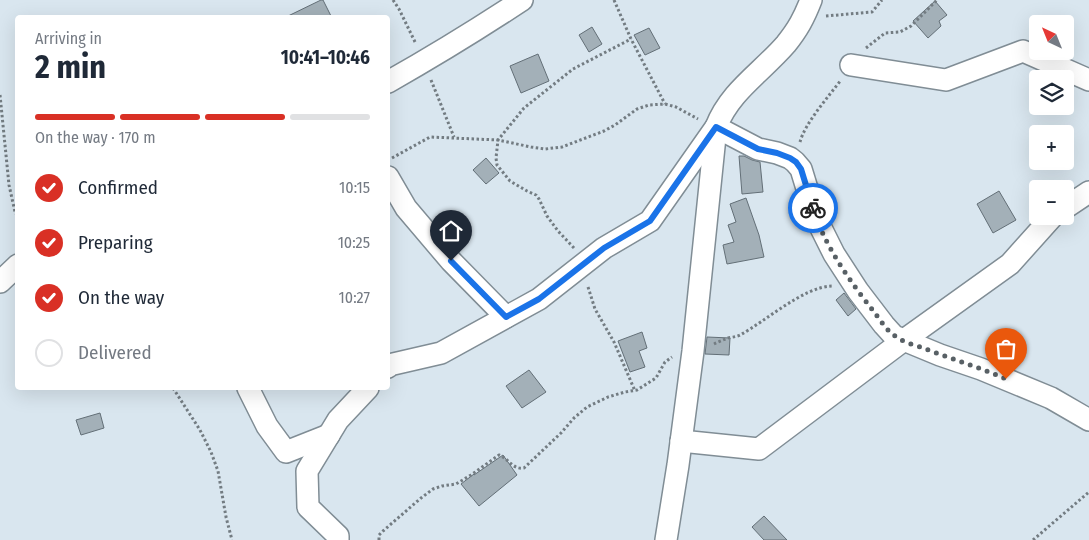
<!DOCTYPE html>
<meta charset="utf-8">
<style>
:root{--surface:#fff;--page:#f2f2f3;--text:#1f2937;--muted:#747a83;--line:#e0e1e3;--accent:#d93025}
body{margin:0;font-family:"Fira Sans Condensed",sans-serif;background:var(--page);color:var(--text);height:100vh;display:flex;flex-direction:column;font-size:19px;white-space:nowrap}
*{box-sizing:border-box;margin:0}
p{font-size:16px;color:var(--muted)}
.icon{flex:none;width:28px;height:28px;fill:none;stroke:currentColor;stroke-width:2;stroke-linecap:round;stroke-linejoin:round}
.map{position:relative;flex:1;overflow:hidden}
.drawer{position:absolute;left:15px;top:15px;width:375px;height:375px;display:flex;flex-direction:column;background:var(--surface);border-radius:5px;box-shadow:0 5px 20px #0002}
.drawer>*{flex:none}
.needle{width:32px;rotate:317deg}
.fabs{position:absolute;left:1029px;top:15px;display:grid;gap:10px}
.fabs a{display:grid;place-items:center;width:45px;height:45px;border-radius:5px;background:var(--surface);box-shadow:0 5px 20px #0002;font-size:25px}
.pin{position:absolute;display:grid;place-items:center;width:42px;height:42px;color:#fff;margin:-51px -21px;border-radius:50% 50% 50% 0;rotate:-45deg;box-shadow:0 0 5px #0007}
.pin .icon{rotate:45deg}
.courier{position:absolute;display:grid;place-items:center;width:50px;height:50px;margin:-25px;border:4px solid #1a73e8;border-radius:50%;background:#fff;color:#222;box-shadow:0 1px 6px #0007}
.head em{font-style:normal;font-weight:700}
.head div{display:flex;flex-direction:column-reverse}
.head{display:flex;align-items:center;justify-content:space-between;height:85px;padding:0 20px}
h1{font-size:32px;font-weight:700;line-height:38px}
.bar{display:grid;grid-template-columns:repeat(4,1fr);gap:8px 5px;align-content:center;height:60px;padding:0 20px}
.bar i{height:6px;border-radius:4px;background:var(--line)}
.bar .selected{background:var(--accent)}
.bar p{grid-column:span 4}
ol{padding:0 20px;list-style:none}
li{display:flex;align-items:center;gap:15px;height:55px}
li p{margin-inline-start:auto}
li .icon{padding:5px;border-radius:50%;background:var(--accent);color:#fff;stroke-width:4}
li:last-child{color:var(--muted)}
li i{width:28px;height:28px;border:2px solid var(--line);border-radius:50%}
.map>svg:first-child{display:block}
</style>
<div class="map">
<svg width="1089" height="540" viewBox="0 0 1089 540">
<rect width="100%" height="100%" fill="#d9e6ef"/>
<!-- building -->
<g fill="#a3b0b8" stroke="#636f77">
<path d="M321 0H323L332 18 286 17Z"/>
<path d="M935 1 947 15 939 21 941 26 928 38 913 21Z"/>
<path d="M592 27 602 44 589 52 579 35Z"/>
<path d="M649 28 660 48 645 55 634 35Z"/>
<path d="M538 54 549 81 521 93 510 66Z"/>
<path d="M739 156H744L752 160 760 162 763 192 742 194Z"/>
<path d="M486 158 499 173 486 184 473 170Z"/>
<path d="M999 191 1016 220 993 233 977 204Z"/>
<path d="M746 198 759 235 764 257 727 264 723 245 734 242 728 225 736 222 730 204Z"/>
<path d="M844 293 856 309 848 316 836 300Z"/>
<path d="M642 332 647 348 639 351 645 367 630 372 618 341Z"/>
<path d="M707 337 730 338 729 355 705 354Z"/>
<path d="M529 370 546 392 522 408 506 386Z"/>
<path d="M100 413 104 428 81 435 76 420Z"/>
<path d="M503 455 517 475 479 506 461 484 474 474V475Z"/>
<path d="M764 516 787 540H764L752 527Z"/>
</g>
<g fill="none" stroke-linecap="round" stroke-linejoin="round">
<!-- minor casing -->
<g stroke="#808d95" stroke-width="24">
<g id="minor">
<path d="M851 65 946 80 1023 51 1089 80"/>
<path d="M388 82C434 56 478 29 522 0"/>
<path d="M388 177 406 208 451 261 506 317"/>
<path d="M1065 208 1089 192"/>
<path d="M0 282 18 265"/>
<path d="M388 367 389 365 441 353 539 299 604 248 650 221 716 127 758 149 777 153 790 158 795 162 801 169 816 218 834 254 858 291 884 325 894 336 940 355 981 369 1051 398 1089 420"/>
<path d="M248 388 267 426 286 452 329 435"/>
<path d="M681 441 759 449 904 340 1010 264 1053 216"/>
<path d="M338 540V536L308 507 307 471 338 420 368 388"/>
<path d="M666 540 678 465 693 351 716 127C730 91 761 73 786 44 798 29 804 18 811 0"/>
</g>
</g>
<!-- path -->
<g stroke="#737c82" stroke-width="3" stroke-dasharray="2.5 2.5" stroke-linecap="butt">
<path d="M393 0 399 9 416 44"/>
<path d="M614 0 631 39 665 104"/>
<path d="M826 16 872 12 882 0"/>
<path d="M866 48 885 33 900 32 911 26 937 0"/>
<path d="M431 80 454 137"/>
<path d="M0 95 9 185 15 212 18 217"/>
<path d="M800 142C805 123 829 96 841 80"/>
<path d="M392 158 430 137 498 140 531 147 545 149 562 147 604 131 615 125 637 109 649 105 665 104 676 107 698 119"/>
<path d="M574 248 558 231 547 216 539 199 536 195 527 191 510 181 497 165 496 158 498 140 524 108 573 69 631 39"/>
<path d="M588 287 595 309 614 342 635 391"/>
<path d="M714 344C718 342 723 340 728 338 732 337 736 337 740 335 766 321 803 287 832 286"/>
<path d="M173 388 200 430 211 452 218 471 226 517 232 540"/>
<path d="M379 540V535L383 531 421 498 433 489 442 486 456 484 471 475 499 455C509 459 513 470 524 468L561 433 574 418 587 407 608 397 625 392 637 390 656 378 665 362 672 357"/>
<path d="M1033 540 1089 492"/>
</g>
<!-- minor -->
<use href="#minor" stroke="#fff" stroke-width="21"/>
</g>
<g fill="none" stroke-linecap="round" stroke-linejoin="round">
<!-- done -->
<path stroke="#586065" stroke-width="5" stroke-dasharray="0 9" d="M813 208C824 245 851 283 875 313 881 321 887 331 895 336 903 342 914 345 923 348 951 359 979 367 1006 379"/>
<!-- route -->
<path stroke="#1a73e8" stroke-width="6" d="M451 261 506 317 539 299 604 248 650 221 716 127 758 149 777 153 790 158 796 162 801 169 813 208"/>
</g>
</svg>
<div class="fabs">
<a><svg class="needle" viewBox="-14 -14 28 28"><path d="M0-13l5 13h-10z" fill="#e53935"/><path d="M0 13l5-13h-10z" fill="#747a83"/></svg></a>
<a><svg class="icon" aria-label="layers" viewBox="0 0 24 24"><path d="M12 4l9 5-9 5-9-5zM3 14l9 5 9-5"/></svg></a>
<a>+</a>
<a>−</a>
</div>
<div class="pin" style="left:1006px;top:379px;background:#ea580c"><svg class="icon" aria-label="bag" viewBox="0 0 24 24"><path d="M5 8h14l-1 12H6zM9 8a3 3 0 0 1 6 0"/></svg></div>
<div class="pin" style="left:451px;top:261px;background:#1f2937"><svg class="icon" aria-label="home" viewBox="0 0 24 24"><path d="M3 11l9-7 9 7M6 9v11h12V9"/></svg></div>
<div class="courier" style="left:813px;top:208px"><svg class="icon" aria-label="bike" viewBox="0 0 24 24"><circle cx="6" cy="16" r="4"/><circle cx="18" cy="16" r="4"/><path d="M6 16l4-8h5l3 8M10 8l3 8H6M13 5h3"/></svg></div>
<section class="drawer">
<div class="head"><div><h1>2 min</h1><p>Arriving in</p></div><em>10:41–10:46</em></div>
<div class="bar"><i class="selected"></i><i class="selected"></i><i class="selected"></i><i></i><p>On the way · 170 m</p></div>
<ol>
<li><svg class="icon" aria-label="check" viewBox="0 0 24 24"><path d="M5 12l5 5 9-10"/></svg>Confirmed<p>10:15</p></li>
<li><svg class="icon" aria-label="check" viewBox="0 0 24 24"><path d="M5 12l5 5 9-10"/></svg>Preparing<p>10:25</p></li>
<li><svg class="icon" aria-label="check" viewBox="0 0 24 24"><path d="M5 12l5 5 9-10"/></svg>On the way<p>10:27</p></li>
<li><i></i>Delivered</li>
</ol>
</section>
</div>
